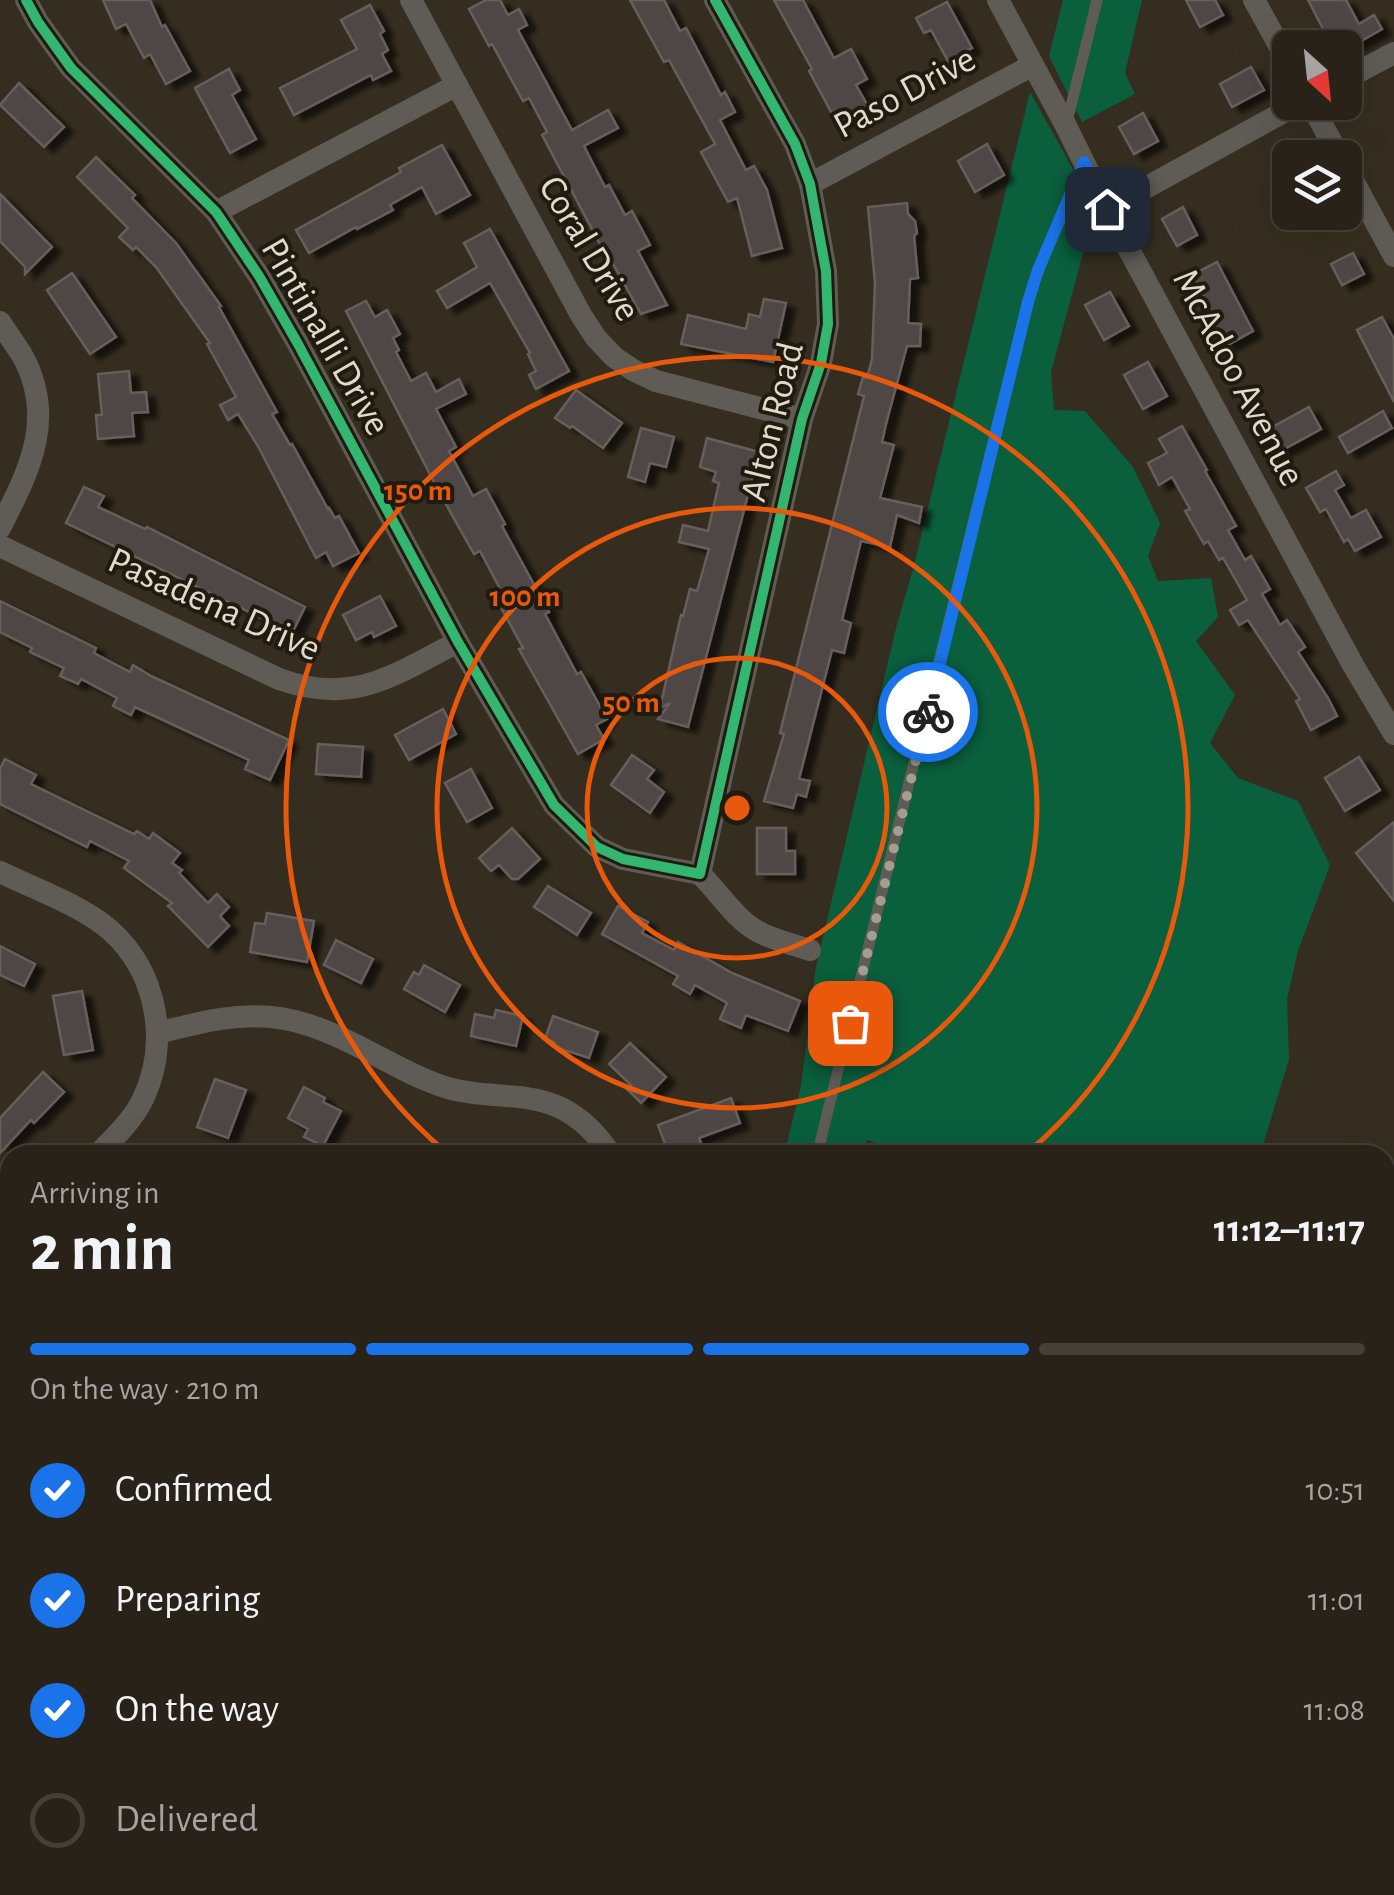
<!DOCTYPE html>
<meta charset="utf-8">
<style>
:root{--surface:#282218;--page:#302a21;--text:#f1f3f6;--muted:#a5a4a2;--line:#443f37;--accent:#1a73e8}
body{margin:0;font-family:"Alegreya Sans",sans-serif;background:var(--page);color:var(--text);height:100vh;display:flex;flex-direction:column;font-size:38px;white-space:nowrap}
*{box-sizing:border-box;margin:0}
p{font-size:32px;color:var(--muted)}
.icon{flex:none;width:55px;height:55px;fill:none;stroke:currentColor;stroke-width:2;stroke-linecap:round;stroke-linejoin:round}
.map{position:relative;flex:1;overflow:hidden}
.side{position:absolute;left:0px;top:1145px;width:1395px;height:750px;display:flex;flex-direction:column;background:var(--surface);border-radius:30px 30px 0 0;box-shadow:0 10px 40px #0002,0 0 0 2px var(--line)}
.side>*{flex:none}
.needle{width:65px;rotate:153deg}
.fabs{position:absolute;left:1272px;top:30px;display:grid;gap:20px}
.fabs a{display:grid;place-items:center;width:90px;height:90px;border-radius:15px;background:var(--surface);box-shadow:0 10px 40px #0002,0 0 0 2px var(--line);font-size:50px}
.pin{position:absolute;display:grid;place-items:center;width:85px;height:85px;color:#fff;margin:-42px;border-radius:20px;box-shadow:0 5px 15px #0006}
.courier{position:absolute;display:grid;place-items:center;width:100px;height:100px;margin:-50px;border:8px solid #1a73e8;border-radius:50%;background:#fff;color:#222;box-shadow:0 2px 12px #0007}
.overview em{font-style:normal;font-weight:700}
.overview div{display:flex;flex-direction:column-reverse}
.overview{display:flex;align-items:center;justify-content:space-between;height:170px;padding:0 30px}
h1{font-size:65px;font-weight:700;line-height:75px}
.bar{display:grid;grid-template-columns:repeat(4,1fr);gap:15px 10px;align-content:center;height:120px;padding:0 30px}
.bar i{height:12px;border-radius:8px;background:var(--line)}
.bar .on{background:var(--accent)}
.bar p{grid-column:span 4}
ol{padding:0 30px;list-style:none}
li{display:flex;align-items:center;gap:30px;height:110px}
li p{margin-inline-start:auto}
li .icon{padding:10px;border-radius:50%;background:var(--accent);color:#fff;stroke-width:4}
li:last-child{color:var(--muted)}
li i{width:55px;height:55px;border:5px solid var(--line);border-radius:50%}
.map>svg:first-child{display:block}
</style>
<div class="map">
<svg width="1394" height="1895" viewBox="0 0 1394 1895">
<defs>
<filter id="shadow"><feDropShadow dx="9" dy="5.5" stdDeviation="2.5" flood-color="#0009"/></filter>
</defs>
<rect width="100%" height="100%" fill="#352e20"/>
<!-- green -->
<g fill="#0a5f3d">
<path d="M1063 0H1142L1125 73 1135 94 1082 122 1049 56Z"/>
<path d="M1030 92 1095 209 1051 372 1054 410 1085 411 1133 467 1160 523 1148 556 1158 581 1211 578 1218 617 1196 641 1235 695 1210 743 1238 778 1298 801 1330 865 1298 951 1287 999 1289 1059 1260 1155H914L867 1140 863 1155H784L801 1086 816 967 896 628 913 569Z"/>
<path d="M10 1507V1885H357L359 1895H0V1527Z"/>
<path d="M589 1885H885L898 1895H587Z"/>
</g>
<!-- building -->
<g fill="#4f4744" stroke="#665e5c" stroke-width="2.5" filter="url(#shadow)">
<path d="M103 0H150L162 27 165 25 190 71 166 84 150 54 144 58 126 24 116 29Z"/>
<path d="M486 0H500L508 15 519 9 527 25 518 30 572 130 608 110 618 128 584 146 605 187 609 185 625 215 632 211 650 245 638 251 667 305 641 314 613 264 611 265 542 135 547 132 529 98 523 101 492 44 489 46 469 9Z"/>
<path d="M630 0H664L680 31 686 28 721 95 725 92 735 112 720 120 746 170 754 166 767 190 782 248 752 256 737 198 728 202 701 152 715 144 669 60 664 62Z"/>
<path d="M774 0H803L834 58 851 49 867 79 856 85 868 106 837 123 809 71 812 69Z"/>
<path d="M1186 0H1215L1223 15 1200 27Z"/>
<path d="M1308 0H1346L1359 24 1374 15 1382 29 1349 48H1333Z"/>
<path d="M947 2 972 48 948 61 931 30 924 33 916 18Z"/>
<path d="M370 5 384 31 380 34 388 50 382 54 391 71 373 80 371 75 294 115 280 88 357 49 341 20Z"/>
<path d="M1251 67 1264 90 1232 107 1220 84Z"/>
<path d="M229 69 240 90 232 95 256 139 230 153 195 88Z"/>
<path d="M19 83 64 127 44 147 0 105Z"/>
<path d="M1143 113 1158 141 1134 154 1119 127Z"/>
<path d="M987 144 1004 175 975 192 958 161Z"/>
<path d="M442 145 470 195 436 214 422 187 390 205 393 210 357 229 356 227 309 253 296 230 401 172 399 168Z"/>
<path d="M96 157 135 195 132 198 176 243 221 306 219 307 277 412 272 414 290 445 292 444 328 509 329 508 335 518 339 516 359 553 333 566 326 552 316 558 259 448 238 414 228 420 220 405 236 397 207 344 210 343 156 267 136 247 133 250 119 237 128 228 77 177Z"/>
<path d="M0 194 52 247 25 274V267L0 241Z"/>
<path d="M907 203 908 214 915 221 917 233 914 236 918 278 910 279 908 323 921 324 920 346H907L886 424 882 442 894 445 880 498 922 507 919 523 897 515 890 547 861 541 842 620 851 623 844 653 832 650 799 779 810 781 806 797 797 794 793 808 764 801 784 734 780 733 864 396 858 394 863 377 867 378 872 359 875 283 868 207Z"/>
<path d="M1183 207 1197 235 1177 246 1162 219Z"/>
<path d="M490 229 569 371 536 389 529 375 536 371 528 354 530 353 490 283 447 308 437 291 477 267 464 243Z"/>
<path d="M1353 253 1364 274 1342 285 1331 264Z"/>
<path d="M1217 262 1253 331 1226 346 1212 320 1215 318 1192 275Z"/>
<path d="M72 273 116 337 90 354 47 290Z"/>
<path d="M1110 292 1129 326 1104 340 1085 305Z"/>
<path d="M764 299 786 303 773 362 681 344 688 315 746 329 749 314 760 317Z"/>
<path d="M366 301 375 317 387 310 400 334 393 338 399 350 396 352 411 381 426 373 436 392 459 379 466 394 436 409 456 447 449 451 473 496 486 489 505 524 502 526 549 612 545 614 577 674 581 672 607 719 596 725 604 739 578 754 519 649 523 648 499 604 506 600 480 551 474 554 439 492 346 311Z"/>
<path d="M1382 317 1394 339V402L1357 330Z"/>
<path d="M1148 362 1167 396 1143 409 1124 375Z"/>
<path d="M129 371 131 393 146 392 148 412 132 413 134 436 98 439 96 415H102L98 374Z"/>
<path d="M576 390 622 423 603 448 572 426 570 428 555 418Z"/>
<path d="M1309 407 1321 429 1279 452 1267 430Z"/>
<path d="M1383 411 1392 428 1348 453 1339 437Z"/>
<path d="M1182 426 1207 470 1205 471 1236 526 1228 530 1245 560 1251 556 1270 589 1262 594 1280 625 1287 620 1305 647 1298 652 1328 698 1337 716 1311 730 1296 701 1300 699 1248 620 1239 625 1230 610 1247 600 1223 558 1219 560 1208 541 1204 544 1185 511 1190 509 1172 477 1159 485 1148 463 1167 453 1159 439Z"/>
<path d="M641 428 674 437 666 467 650 463 645 482 628 477Z"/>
<path d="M707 438 759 452 688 727 658 719 670 703 660 708 681 615 683 616 690 589 697 591 709 549 679 542 683 525 708 531 719 483 713 481 716 472 700 467Z"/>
<path d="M1336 471 1344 485 1335 490 1351 518 1366 510 1381 537 1355 551 1348 539 1344 542 1326 509 1320 512 1306 488Z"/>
<path d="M84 487 104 496 98 507 145 529 147 527 305 607 292 633 66 523Z"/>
<path d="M380 596 396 626 374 637 372 632 356 640 343 615Z"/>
<path d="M0 601 96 648 94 653 130 672 133 665 151 676 289 740 270 780 245 769 249 760 135 707 131 715 113 706 117 698 81 679 78 684 60 676 64 668 30 652 32 648 0 632Z"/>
<path d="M443 709 456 734 409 760 395 735Z"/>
<path d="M318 744 363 747 361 777 316 774Z"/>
<path d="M632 755 654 770 647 779 664 792 650 813 611 785Z"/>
<path d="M1359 757 1380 790 1345 811 1325 778Z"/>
<path d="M5 759 36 775 31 784 134 834 137 831 149 839 153 833 180 853 172 863 182 870 179 873 208 903 217 894 229 907 220 916 229 926 208 947 168 906 172 903 124 868 129 861 90 841 87 847 0 804V769Z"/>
<path d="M471 769 492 808 467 822 445 783Z"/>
<path d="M1394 822V901L1356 853Z"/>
<path d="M512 828 540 859 518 879H512L499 865 491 871 479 858Z"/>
<path d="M757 828H786V851H795V874H757Z"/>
<path d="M548 886 591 913 577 935 534 907Z"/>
<path d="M618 906 648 922 642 933 674 950 678 942 732 973 800 1001 788 1031 746 1015 741 1028 720 1019 727 1003 695 985 690 994 673 984 678 976 602 934Z"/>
<path d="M267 913 314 921 307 962 250 952 255 923 265 924Z"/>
<path d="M336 940 373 959 361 983 324 965Z"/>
<path d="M0 946 35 964 24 986 0 975Z"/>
<path d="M424 965 460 985 445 1012 404 989 414 972 419 975Z"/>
<path d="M82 991 93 1050 64 1055 53 996Z"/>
<path d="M496 1010 523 1016 516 1046 471 1036 475 1014 494 1018Z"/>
<path d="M553 1016 598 1032 589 1058 552 1046 554 1042 545 1039Z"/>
<path d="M630 1043 666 1077 641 1103 627 1089 631 1085 609 1064Z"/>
<path d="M43 1072 64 1092 34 1123 31 1120 0 1153V1118Z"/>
<path d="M215 1079 246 1090 228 1138 197 1127Z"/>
<path d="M304 1087 325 1098 323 1102 341 1111 323 1146 304 1137 308 1129 288 1118Z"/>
<path d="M731 1098 740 1123 699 1138 706 1155H669L658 1125Z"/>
</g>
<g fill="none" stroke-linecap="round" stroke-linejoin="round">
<!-- lane -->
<g stroke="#5f5c56" stroke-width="11">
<path d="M1067 122 1097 0"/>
<path d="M817 1155 1028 301 1039 269 1083 166"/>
<path d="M637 1895 640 1885"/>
</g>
<!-- street -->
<g stroke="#5f5c56" stroke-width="22">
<path d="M26 0 38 22 71 68 216 212 259 276 298 344 458 642 554 805 597 847 623 859 700 874"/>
<path d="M411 0 581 315 596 338 614 357 633 370 656 381 802 419"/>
<path d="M998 0 1066 126 1107 209 1353 665 1394 734"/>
<path d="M1254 0 1290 65"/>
<path d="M1345 79 1394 53"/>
<path d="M1310 102 1340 158"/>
<path d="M1345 166 1394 256"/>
<path d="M810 184 1033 65"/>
<path d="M1107 209 1302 102"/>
<path d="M216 212 457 85"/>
<path d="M0 322C7 333 15 344 22 355 57 418 29 471 0 528"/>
<path d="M0 546 279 679C354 706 393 675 458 642"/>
<path d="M0 872C35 889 81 905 110 930 158 973 170 1044 142 1101 131 1122 114 1138 97 1155"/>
<path d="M700 874 802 419 821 363 828 324 826 271 810 184 795 144 715 0"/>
<path d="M700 874C719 892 734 918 757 931 773 940 792 944 810 950"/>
<path d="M157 1033C195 1024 231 1013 271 1017 336 1023 387 1069 448 1088 485 1099 526 1091 561 1108 583 1119 598 1135 611 1155"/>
<path d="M0 1254 10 1244"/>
<path d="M1385 1611 1394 1616"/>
<path d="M448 1895 450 1885"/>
</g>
<!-- secondary -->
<g stroke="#69645e" stroke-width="30">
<path d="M1385 1587 1394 1572"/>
<path d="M1200 1895 1206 1885"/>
</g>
<!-- cycleway casing -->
<g stroke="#201b0f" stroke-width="16">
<path id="cycleway" d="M26 0 38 22 71 68 216 212 259 276 298 344 458 642 554 805 597 847 623 859 700 874 802 419 821 363 828 324 826 271 810 184 795 144 715 0"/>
</g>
<!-- cycleway -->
<use href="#cycleway" stroke="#33b770" stroke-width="10"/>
</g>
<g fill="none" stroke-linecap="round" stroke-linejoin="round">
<!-- done -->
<path stroke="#a59e8f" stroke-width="10" stroke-dasharray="0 18" d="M850 1023 928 712"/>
<!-- route -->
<path stroke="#1a73e8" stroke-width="12" d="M928 712 1028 302 1038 270 1084 162 1107 209"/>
</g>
<!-- distance rings -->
<g fill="none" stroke="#e8590c" stroke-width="5">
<circle cx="737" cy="808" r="150"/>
<circle cx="737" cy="808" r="300"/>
<path d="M447 1153A451 451 0 1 1 1027 1153"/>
</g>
<g text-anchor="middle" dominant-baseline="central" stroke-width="8" stroke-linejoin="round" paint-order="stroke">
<!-- street labels -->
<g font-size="38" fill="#e2dacb" stroke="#201b0f">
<text transform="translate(905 93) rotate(-28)">Paso Drive</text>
<text transform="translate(589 249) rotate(59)">Coral Drive</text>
<text transform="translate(325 337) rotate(60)">Pintinalli Drive</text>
<text transform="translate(1238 378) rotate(62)">McAdoo Avenue</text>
<text transform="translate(773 422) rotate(-76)">Alton Road</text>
<text transform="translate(214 605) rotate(24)">Pasadena Drive</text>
</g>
</g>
<circle cx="737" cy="808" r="15" fill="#e8590c" stroke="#201b0f" stroke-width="5"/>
<g font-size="30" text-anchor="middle" font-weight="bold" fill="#e8590c" stroke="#201b0f" stroke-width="8" stroke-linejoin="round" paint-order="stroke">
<text x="418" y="500">150 m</text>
<text x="525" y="606">100 m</text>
<text x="631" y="712">50 m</text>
</g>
</svg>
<div class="fabs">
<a><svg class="needle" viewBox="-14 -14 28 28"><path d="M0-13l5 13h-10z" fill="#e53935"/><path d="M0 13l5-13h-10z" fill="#a5a4a2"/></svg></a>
<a><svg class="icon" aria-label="layers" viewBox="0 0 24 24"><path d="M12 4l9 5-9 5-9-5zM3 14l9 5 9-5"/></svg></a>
</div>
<div class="pin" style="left:850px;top:1023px;background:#ea580c"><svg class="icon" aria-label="bag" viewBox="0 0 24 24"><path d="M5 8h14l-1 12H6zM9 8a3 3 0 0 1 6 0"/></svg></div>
<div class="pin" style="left:1107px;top:209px;background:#1f2937"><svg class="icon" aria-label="home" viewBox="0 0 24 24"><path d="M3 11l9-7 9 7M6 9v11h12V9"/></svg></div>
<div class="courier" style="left:928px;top:712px"><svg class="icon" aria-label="bike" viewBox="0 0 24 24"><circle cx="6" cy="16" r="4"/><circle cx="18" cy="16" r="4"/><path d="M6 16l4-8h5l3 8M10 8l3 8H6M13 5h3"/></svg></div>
<section class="side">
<div class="overview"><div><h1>2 min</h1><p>Arriving in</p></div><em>11:12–11:17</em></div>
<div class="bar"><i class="on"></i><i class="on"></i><i class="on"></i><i></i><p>On the way · 210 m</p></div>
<ol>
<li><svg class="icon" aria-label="check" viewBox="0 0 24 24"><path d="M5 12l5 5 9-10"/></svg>Confirmed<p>10:51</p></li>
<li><svg class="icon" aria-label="check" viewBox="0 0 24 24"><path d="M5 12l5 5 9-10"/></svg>Preparing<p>11:01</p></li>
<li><svg class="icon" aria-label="check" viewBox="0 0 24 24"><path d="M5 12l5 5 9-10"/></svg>On the way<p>11:08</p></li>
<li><i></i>Delivered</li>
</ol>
</section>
</div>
